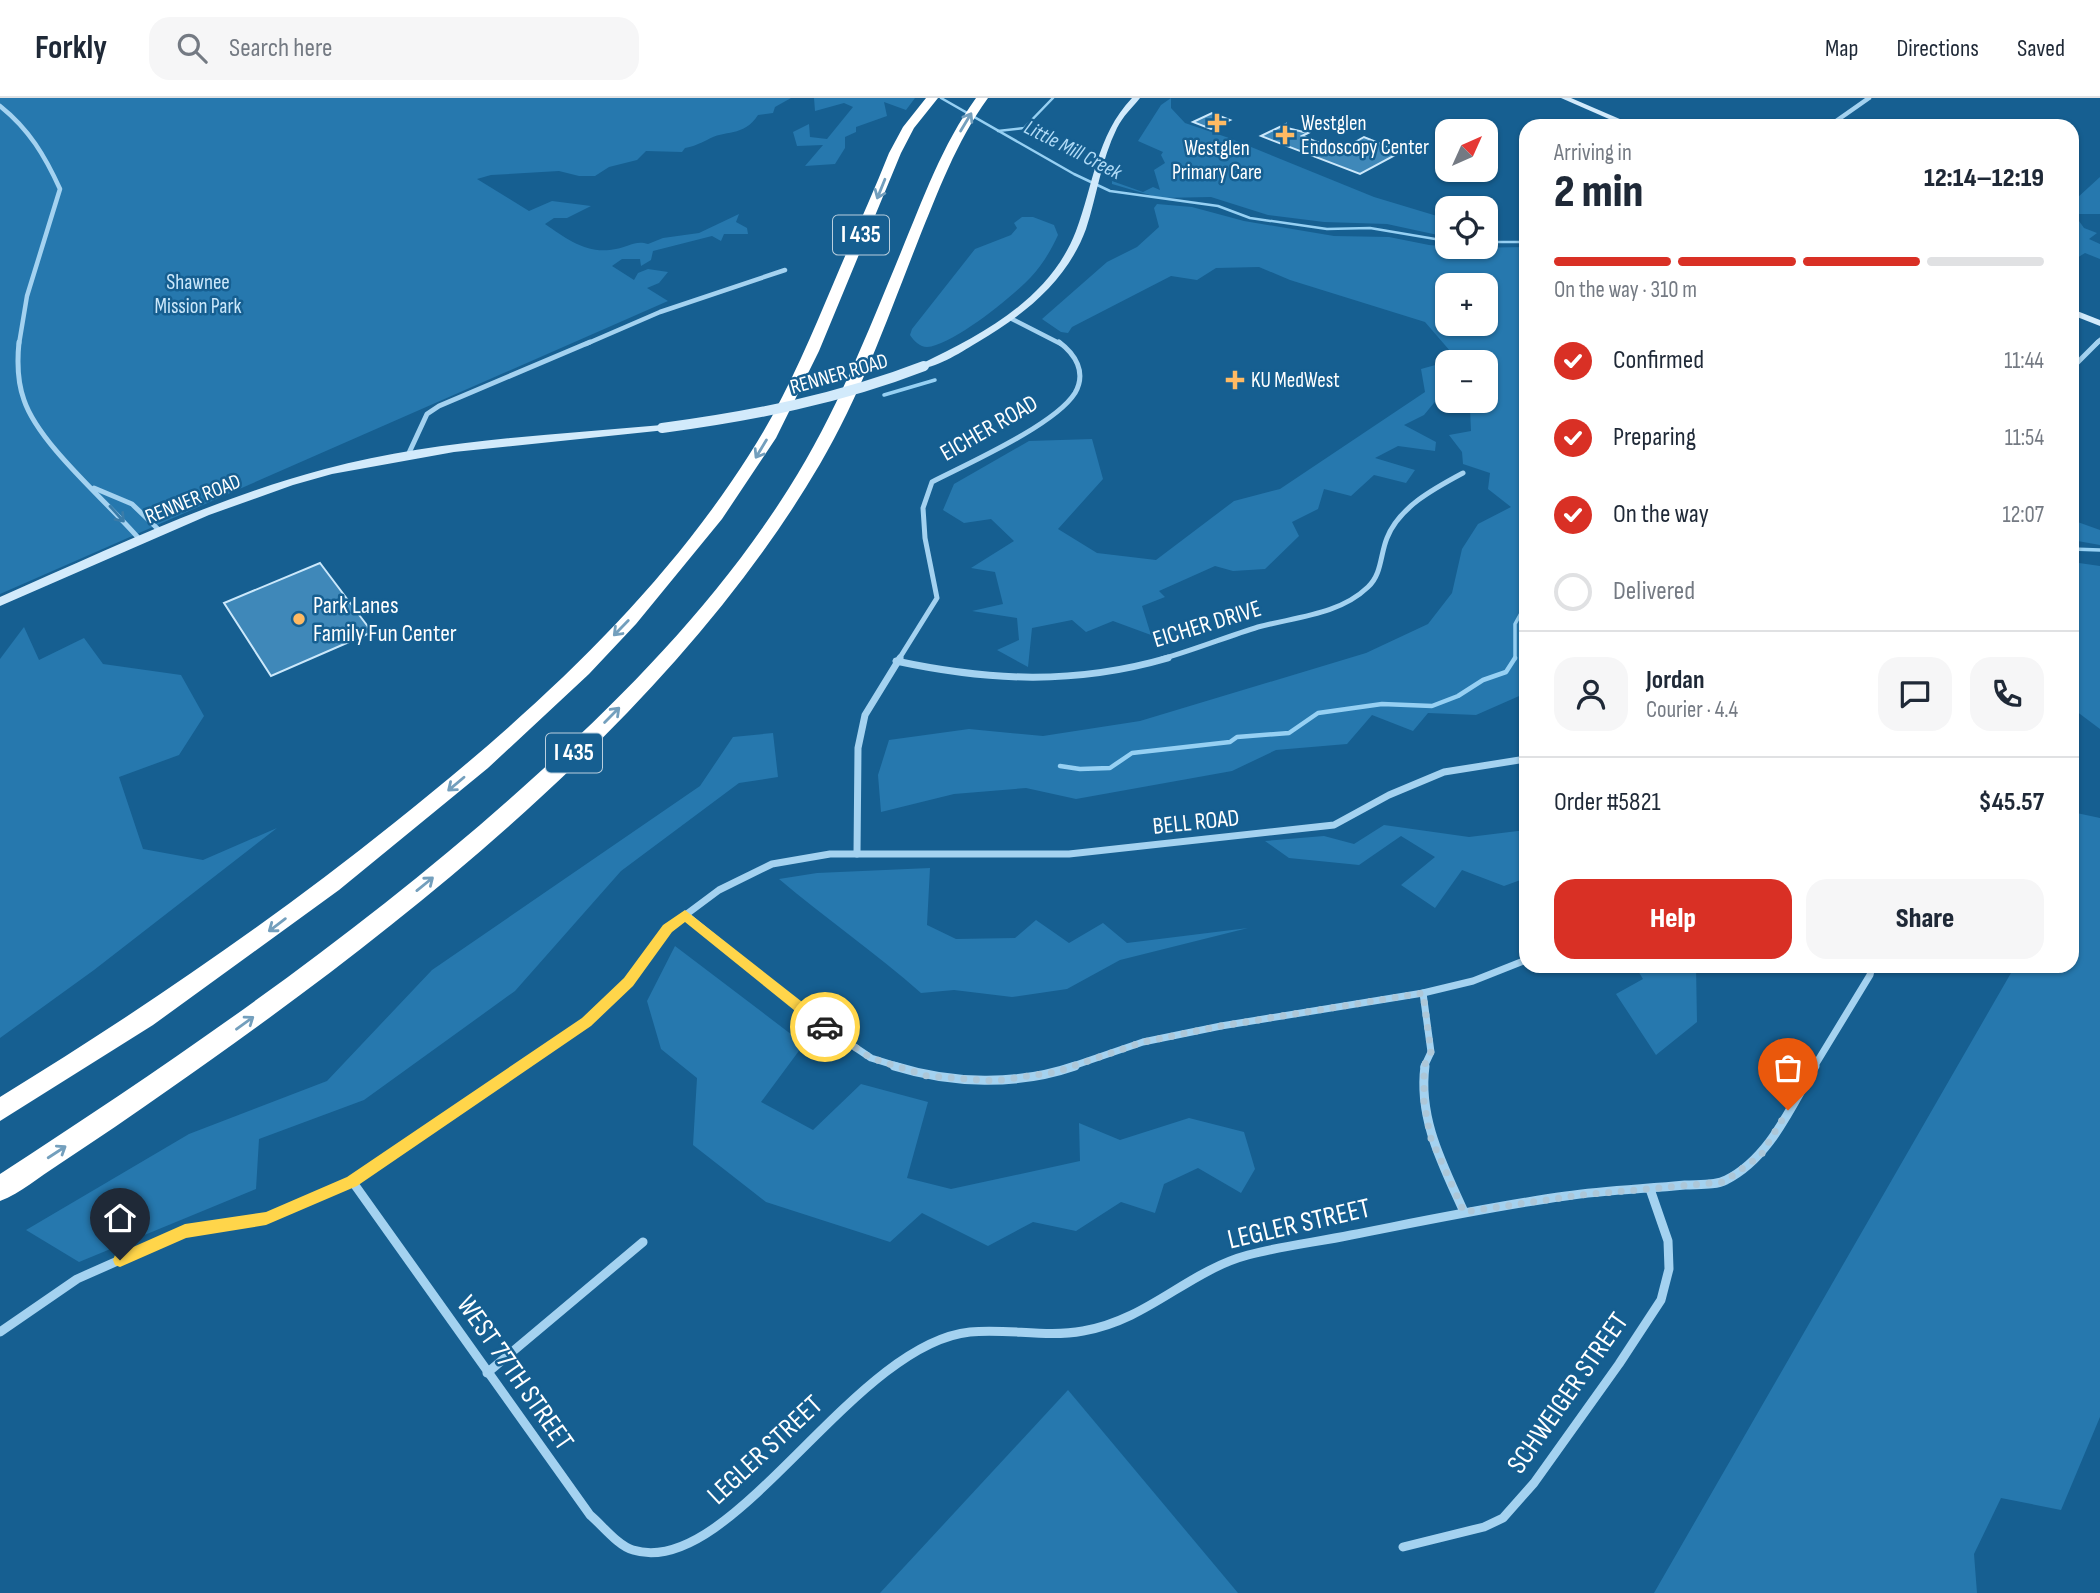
<!DOCTYPE html>
<meta charset="utf-8">
<style>
:root{--surface:#fff;--page:#f6f6f7;--text:#1f2937;--muted:#747a83;--line:#e0e1e3;--accent:#d93025}
body{margin:0;font-family:"Sofia Sans Condensed",sans-serif;background:var(--page);color:var(--text);height:100vh;display:flex;flex-direction:column;font-size:26px;white-space:nowrap}
*{box-sizing:border-box;margin:0}
p{font-size:23px;color:var(--muted)}
.icon{flex:none;width:38px;height:38px;fill:none;stroke:currentColor;stroke-width:2;stroke-linecap:round;stroke-linejoin:round}
.map{position:relative;flex:1;overflow:hidden}
.details{position:absolute;left:1519px;top:21px;width:560px;height:854px;display:flex;flex-direction:column;background:var(--surface);border-radius:21px;box-shadow:0 2px 5px #0004}
.details>*{flex:none}
.needle{width:46px;rotate:45deg}
.fabs{position:absolute;left:1435px;top:21px;display:grid;gap:14px}
.fabs a{display:grid;place-items:center;width:63px;height:63px;border-radius:14px;background:var(--surface);box-shadow:0 2px 5px #0004;font-size:35px}
.pin{position:absolute;display:grid;place-items:center;width:60px;height:60px;color:#fff;margin:-72px -30px;border-radius:50% 50% 50% 0;rotate:-45deg;box-shadow:0 0 7px #0007}
.pin .icon{rotate:45deg}
.courier{position:absolute;display:grid;place-items:center;width:70px;height:70px;margin:-35px;border:5px solid #ffd54a;border-radius:50%;background:#fff;color:#222;box-shadow:0 2px 9px #0007}
.head em{font-style:normal;font-weight:800}
.head div{display:flex;flex-direction:column-reverse}
.head{display:flex;align-items:center;justify-content:space-between;height:119px;padding:0 35px}
h1{font-size:46px;font-weight:800;line-height:52px}
.bar{display:grid;grid-template-columns:repeat(4,1fr);gap:10px 7px;align-content:center;height:84px;padding:0 35px}
.bar i{height:9px;border-radius:5px;background:var(--line)}
.bar .active{background:var(--accent)}
.bar p{grid-column:span 4}
.line{display:flex;align-items:center;gap:18px;padding:0 35px;border-top:2px solid var(--line)}
.line div{flex:1}
.round{display:grid;place-items:center;flex:none;width:74px;height:74px;border-radius:21px;background:var(--page)}
ol{padding:0 35px;list-style:none}
li{display:flex;align-items:center;gap:21px;height:77px}
li p{margin-inline-start:auto}
li .icon{padding:7px;border-radius:50%;background:var(--accent);color:#fff;stroke-width:4}
li:last-child{color:var(--muted)}
li i{width:38px;height:38px;border:4px solid var(--line);border-radius:50%}
.primary-button{display:flex;gap:14px;margin-top:auto;padding:14px 35px}
.primary-button a{flex:1;height:80px;border-radius:21px;background:var(--accent);color:#fff;font-size:28px;font-weight:800;line-height:80px;text-align:center}
.primary-button a+a{background:var(--page);color:var(--text)}
header{display:flex;align-items:center;gap:42px;box-sizing:border-box;height:98px;padding:0 35px;background:var(--surface);border-bottom:2px solid var(--line)}
header strong{font-size:33px}
nav{display:flex;gap:38px;margin-inline-start:auto;font-size:24px}
.search{width:490px;height:63px;background:var(--page);display:flex;align-items:center;gap:18px;box-sizing:border-box;padding:0 24px;border-radius:21px;color:var(--muted);font-size:26px}
.map>svg:first-child{display:block}
</style>
<header>
<strong>Forkly</strong>
<div class="search"><svg class="icon" aria-label="search" viewBox="0 0 24 24"><circle cx="10" cy="10" r="6"/><path d="M15 15l6 6"/></svg>Search here</div>
<nav><a>Map</a><a>Directions</a><a>Saved</a></nav>
</header>
<div class="map">
<svg width="2100" height="1495" viewBox="0 0 2100 1495">
<rect width="100%" height="100%" fill="#165f91"/>
<!-- green -->
<g fill="#2678ae" fill-rule="evenodd">
<path d="M0 0H791L775 9 773 15 758 17C743 40 725 31 707 42 698 46 695 48 685 50L682 54 646 53 637 62 609 69 595 78H579L559 73 491 77 477 81 529 113 552 103 591 108 567 120H554L545 126C567 141 587 157 616 151 629 149 635 142 648 146L663 140 699 135 739 116 736 124 747 130 748 136H724L721 143 712 138 653 153 651 162 641 168 640 161H622L612 168 634 182 638 175 648 171 668 174 659 185 647 190 668 203 0 496Z"/>
<path d="M814 0H915L906 12 884 4 887 18 856 29V34L845 39V50L835 66 805 68 823 47 797 48 793 34 809 26 810 39 827 41 853 9 844 5 815 13Z"/>
<path d="M1171 0V10L1185 25 1229 40 1374 99 1447 121V139L1387 126 1324 124 1268 117 1211 99 1160 100 1112 86V83L1143 94 1153 89 1160 92 1154 72 1165 65 1161 57 1163 54 1138 43 1161 7Z"/>
<path d="M2100 79V116H2074L2084 130 2097 135 2089 141 2100 146V161L2085 155 2072 163V101L2077 100Z"/>
<path d="M1157 106 1192 109 1244 123 1334 138 1389 139 1429 147 1462 150 1526 149V595L1476 617 1428 615 1413 633 1372 617 1347 646 1276 652 1232 673 1076 701 1026 690 954 696 881 714 878 677 889 642 969 631 1043 638 1140 623 1366 555 1428 526 1452 495 1462 451 1478 426 1511 409 1488 391 1490 375 1463 366 1462 354 1449 337 1471 333 1470 311 1438 300 1424 317 1404 327 1436 344 1435 353 1398 348 1375 360 1415 372 1406 385 1374 377 1351 398 1324 391 1318 411 1292 424 1299 438 1265 471 1233 473 1215 468 1159 493 1165 499 1142 508 1151 537 1113 523 1086 534 1072 522 1032 530 1028 569 997 552 1019 542 1017 520 972 513 1003 506 995 474 971 470 1014 443 991 421 964 425 943 412 954 386 1029 343 1092 341 1103 381 1058 431 1097 455 1156 462 1234 403 1280 391 1425 294 1421 271 1457 261 1425 224 1290 182 1259 169 1216 170 1197 182 1171 178 1072 229 1068 235 1061 234 1042 221 1107 164 1137 149 1159 129 1154 110ZM1447 187H1486V226H1447ZM1447 264H1486V303H1447Z"/>
<path d="M1022 119H1033L1054 127 1058 137C1051 152 1043 166 1031 179 1013 198 953 247 927 249 920 249 914 243 910 237L912 231 975 151 1011 137 1017 130 1014 125Z"/>
<path d="M2072 422 2100 432V447L2072 442Z"/>
<path d="M2072 464 2100 468V631L2072 610Z"/>
<path d="M24 529 39 562 84 540 103 566 181 577 204 618 179 657 119 679 143 751 203 762 277 730 94 872 0 940V561Z"/>
<path d="M773 635 778 679 739 685 621 773 515 893 364 1002 259 1041 256 1091 79 1164 26 1132 189 1036 327 983 432 872 700 688 733 639Z"/>
<path d="M2072 714 2100 720V1319L2061 1412 2001 1400 1974 1456 1977 1495H1654L2015 868H2072Z"/>
<path d="M1384 727 1469 739 1526 732V780L1504 788 1462 772 1435 810 1401 787 1435 759 1401 738 1359 767 1289 760 1265 743 1324 738 1354 746Z"/>
<path d="M930 770 927 827 956 841 1015 840 1036 822 1069 845 1103 825 1127 845 1248 830 1120 862 1067 891 1012 899 954 892 921 895C876 855 826 821 779 781L817 775Z"/>
<path d="M675 848 804 946 761 1004 813 1032 861 986 928 1004 907 1080 951 1091 1080 1063 1079 1025 1120 1042 1189 1020 1244 1034 1255 1071 1241 1095 1198 1070 1164 1086 1155 1115 1121 1104 1076 1133 1033 1124 988 1148 922 1115 890 1144 766 1104 693 1047 697 980 661 951 647 903Z"/>
<path d="M1635 868H1696L1697 924 1656 957 1616 896 1643 881Z"/>
<path d="M1068 1292 1238 1495H880Z"/>
</g>
<g fill="none" stroke-linecap="round" stroke-linejoin="round">
<!-- stream-far2 -->
<g stroke="#96d0f3" stroke-width="2.5">
<path d="M941 0 1074 76 1110 93 1218 108 1250 120 1327 131 1370 130 1447 143"/>
<path d="M998 33 1024 30 1053 0"/>
<path d="M1486 144H1526"/>
</g>
<!-- stream-far1 -->
<g stroke="#96d0f3" stroke-width="3.5">
<path d="M884 297 935 282"/>
<path d="M2072 451 2100 452"/>
<path d="M1515 561V526L1526 506"/>
</g>
<!-- stream -->
<path stroke="#96d0f3" stroke-width="4.5" d="M1060 668 1080 671 1110 670 1132 655 1230 644 1237 639 1289 635 1318 615 1382 606 1432 608 1458 598 1483 582 1506 574 1515 560"/>
</g>
<!-- building -->
<g fill="#3f88b9" stroke="#cbe8fb" stroke-width="2">
<path d="M1212 15 1230 22 1211 31 1193 24Z"/>
<path d="M1286 26 1287 30 1308 35 1302 38 1339 53 1364 39 1401 54 1360 76 1261 38Z"/>
<path d="M320 465 372 534 271 578 224 505Z"/>
</g>
<g fill="none" stroke-linecap="round" stroke-linejoin="round">
<!-- street-far3 -->
<g stroke="#a4d2f0" stroke-width="4.5">
<path d="M0 8C29 31 45 58 60 91L27 198 19 246"/>
<path d="M1829 28 1869 0"/>
<path d="M1010 220 1061 246"/>
<path d="M586 246 660 214 785 172"/>
<path d="M2096 246 2100 242"/>
</g>
<!-- street-far2 -->
<g stroke="#a4d2f0" stroke-width="5">
<path d="M19 244C17 264 17 283 24 302 39 347 109 405 141 443"/>
<path d="M2072 270 2098 244"/>
<path d="M408 357 427 316 439 308 590 244"/>
<path d="M94 390 132 406 161 434"/>
<path d="M899 561 937 500 925 440 923 410 932 384C967 366 1055 327 1075 295 1087 274 1075 256 1059 244"/>
<path d="M1162 561C1194 552 1226 539 1258 529 1295 519 1339 517 1368 489 1382 476 1380 457 1387 440 1399 409 1435 390 1463 375"/>
</g>
<!-- street-far1 -->
<g stroke="#a4d2f0" stroke-width="7">
<path d="M896 563C989 583 1075 587 1168 560"/>
<path d="M857 756 858 650 865 617 900 560"/>
<path d="M686 817 816 923 871 960 900 969"/>
<path d="M1423 895 1431 954 1424 969"/>
<path d="M520 969 587 924 629 884 668 830 719 792 772 766 830 756H1069L1334 727 1389 697 1444 674 1526 661"/>
<path d="M1070 969 1143 944 1221 928 1423 895 1473 883 1526 862"/>
<path d="M1814 969 1870 877 1872 868"/>
</g>
<!-- street -->
<g stroke="#a4d2f0" stroke-width="9">
<path d="M894 968C952 986 1017 988 1075 968"/>
<path d="M1425 968C1418 1021 1443 1067 1464 1114"/>
<path d="M352 1083 590 1417C602 1427 618 1448 633 1452 731 1483 852 1246 970 1234 1007 1230 1046 1240 1083 1233 1148 1222 1188 1173 1248 1157 1282 1148 1317 1144 1351 1137 1423 1123 1494 1108 1566 1098 1605 1092 1645 1091 1685 1087 1697 1086 1715 1088 1726 1082 1770 1060 1791 1008 1815 968"/>
<path d="M0 1234 77 1181 185 1133 266 1120 352 1083 523 968"/>
<path d="M487 1275 643 1144"/>
<path d="M1403 1449 1484 1429 1503 1420 1534 1385 1619 1266 1661 1202 1669 1171 1668 1143 1650 1091"/>
</g>
<!-- secondary -->
<g fill="#d2eafb" fill-rule="evenodd">
<path d="M1132 0H1140C1132 10 1123 18 1117 30 1101 62 1097 98 1086 131 1067 183 1024 217 978 244 965 252 935 271 921 270V266C983 236 1050 201 1076 133 1094 86 1096 38 1132 0Z"/>
<path d="M1561 0H1571L1636 28H1625Z"/>
<path d="M2072 211 2100 222V228L2072 217Z"/>
<path d="M662 327 666 328V332L454 354 332 376 293 387 209 417 0 508V499C107 452 212 401 325 371 435 342 550 337 662 327Z"/>
</g>
<!-- highway -->
<g fill="#fff" fill-rule="evenodd">
<path d="M926 0H938L914 30 901 55 819 253 776 340 722 421 636 526 589 576 488 670 339 792 153 927 0 1023V999C137 915 269 825 394 725 527 619 657 502 749 357 784 303 809 243 834 184 852 141 872 98 889 55L903 29Z"/>
<path d="M976 0H988C956 44 938 94 918 143 888 219 861 296 820 366 674 616 406 826 171 990 134 1016 96 1042 58 1067 39 1079 21 1095 0 1103V1076C182 958 360 835 522 690 622 601 718 503 789 390 836 316 868 234 901 154 923 101 942 47 976 0Z"/>
</g>
<!-- secondary-bridge -->
<path stroke="#d2eafb" stroke-width="10" d="M662 330C752 318 839 301 924 268"/>
</g>
<!-- one-way arrows -->
<defs><path id="oneway-shaft" d="M-6 0H5M1.5-3L5.5 0L1.5 3" fill="none" stroke-width="1.6" stroke-linecap="round" stroke-linejoin="round" transform="scale(1.75)"/></defs>
<g stroke="#739fbd">
<use href="#oneway-shaft" transform="translate(966 24) rotate(-59)"/>
<use href="#oneway-shaft" transform="translate(881 91) rotate(112)"/>
<use href="#oneway-shaft" transform="translate(761 351) rotate(121)"/>
<use href="#oneway-shaft" transform="translate(621 530) rotate(134)"/>
<use href="#oneway-shaft" transform="translate(612 617) rotate(-45)"/>
<use href="#oneway-shaft" transform="translate(456 686) rotate(140)"/>
<use href="#oneway-shaft" transform="translate(425 786) rotate(-39)"/>
<use href="#oneway-shaft" transform="translate(277 827) rotate(143)"/>
<use href="#oneway-shaft" transform="translate(245 925) rotate(-36)"/>
<use href="#oneway-shaft" transform="translate(57 1054) rotate(-33)"/>
</g>
<use stroke="#3a7ca9" href="#oneway-shaft" transform="translate(117 416) rotate(48)"/>
<!-- route -->
<path fill="#ffd54a" d="M685 812 829 925V933H820L685 824 672 834 633 888 591 928 357 1088 266 1127 186 1140 120 1169 115 1167 113 1162 115 1157 185 1126 266 1114 347 1079 582 920 624 880 663 827Z"/>
<g fill="none" stroke-linecap="round" stroke-linejoin="round">
<!-- done -->
<path stroke="#adc7d8" stroke-width="7" stroke-dasharray="0 12.6" d="M825 929 871 960 927 978 995 983 1056 974 1143 944 1221 928 1423 895 1431 954 1424 968V1003L1430 1038 1464 1114 1580 1097 1724 1084 1761 1057 1788 1012"/>
</g>
<!-- markers -->
<g fill="#ffba63" stroke="#165f91" stroke-width="2.5">
<path d="M1213.5 14.5h7v7h7v7h-7v7h-7v-7h-7v-7h7z"/>
<path d="M1281.5 26.5h7v7h7v7h-7v7h-7v-7h-7v-7h7z"/>
<path d="M1231.5 271.5h7v7h7v7h-7v7h-7v-7h-7v-7h7z"/>
<circle cx="299" cy="521" r="7"/>
</g>
<g text-anchor="middle" dominant-baseline="central" stroke-width="5" stroke-linejoin="round" paint-order="stroke">
<!-- far-poi labels -->
<g font-size="21" fill="#fff" stroke="#165f91" text-anchor="start">
<text x="1301" y="25">Westglen<tspan x="1301" dy="24">Endoscopy Center</tspan></text>
<text x="1217" y="50" text-anchor="middle">Westglen<tspan x="1217" dy="24">Primary Care</tspan></text>
<text x="1251" y="282">KU MedWest</text>
</g>
<!-- far-water labels -->
<g font-size="21" font-style="italic" fill="#b0dbf7" stroke="#165f91">
<text transform="translate(1073 52) rotate(27)">Little Mill Creek</text>
</g>
<!-- far-park labels -->
<g font-size="21" fill="#cbe8fb" stroke="#165f91">
<text x="198" y="184">Shawnee<tspan x="198" dy="24">Mission Park</tspan></text>
</g>
<!-- far-street labels -->
<g font-size="21" fill="#fff" stroke="#165f91">
<text transform="translate(839 276) rotate(-16)">RENNER ROAD</text>
<text transform="translate(193 401) rotate(-22)">RENNER ROAD</text>
</g>
<!-- shield labels -->
<g fill="#165f91" stroke="#b9cfde" stroke-width="2">
<rect x="833" y="117.5" width="56" height="39" rx="5"/>
<rect x="546" y="635.5" width="56" height="39" rx="5"/>
</g>
<g font-size="23" font-weight="bold" fill="#fff">
<text x="861" y="137">I 435</text>
<text x="574" y="655">I 435</text>
</g>
<!-- street labels -->
<g font-size="24" fill="#fff" stroke="#165f91">
<text transform="translate(989 330) rotate(-30)">EICHER ROAD</text>
<text transform="translate(1207 526) rotate(-17)">EICHER DRIVE</text>
<text transform="translate(1196 724) rotate(-6)">BELL ROAD</text>
</g>
<!-- poi labels -->
<g font-size="24" fill="#fff" stroke="#165f91" text-anchor="start">
<text x="313" y="507">Park Lanes<tspan x="313" dy="28">Family Fun Center</tspan></text>
</g>
<!-- near-street labels -->
<g font-size="28" fill="#fff" stroke="#165f91">
<text transform="translate(1299 1126) rotate(-13)">LEGLER STREET</text>
<text transform="translate(515 1275) rotate(55)">WEST 77TH STREET</text>
<text transform="translate(1568 1295) rotate(-55)">SCHWEIGER STREET</text>
<text transform="translate(765 1352) rotate(-43)">LEGLER STREET</text>
</g>
</g>
</svg>
<div class="fabs">
<a><svg class="needle" viewBox="-14 -14 28 28"><path d="M0-13l5 13h-10z" fill="#e53935"/><path d="M0 13l5-13h-10z" fill="#747a83"/></svg></a>
<a><svg class="icon" aria-label="locate" viewBox="0 0 24 24"><circle cx="12" cy="12" r="6"/><path d="M12 2v4M12 18v4M2 12h4M18 12h4"/></svg></a>
<a>+</a>
<a>−</a>
</div>
<div class="pin" style="left:1788px;top:1012px;background:#ea580c"><svg class="icon" aria-label="bag" viewBox="0 0 24 24"><path d="M5 8h14l-1 12H6zM9 8a3 3 0 0 1 6 0"/></svg></div>
<div class="pin" style="left:120px;top:1162px;background:#1f2937"><svg class="icon" aria-label="home" viewBox="0 0 24 24"><path d="M3 11l9-7 9 7M6 9v11h12V9"/></svg></div>
<div class="courier" style="left:825px;top:929px"><svg class="icon" aria-label="car" viewBox="0 0 24 24"><path d="M5 17H2v-5l4-1 3-4h7l3 4 3 1v5h-3M9 17h6M6 11h13"/><circle cx="7" cy="17" r="2"/><circle cx="17" cy="17" r="2"/></svg></div>
<section class="details">
<div class="head"><div><h1>2 min</h1><p>Arriving in</p></div><em>12:14–12:19</em></div>
<div class="bar"><i class="active"></i><i class="active"></i><i class="active"></i><i></i><p>On the way · 310 m</p></div>
<ol>
<li><svg class="icon" aria-label="check" viewBox="0 0 24 24"><path d="M5 12l5 5 9-10"/></svg>Confirmed<p>11:44</p></li>
<li><svg class="icon" aria-label="check" viewBox="0 0 24 24"><path d="M5 12l5 5 9-10"/></svg>Preparing<p>11:54</p></li>
<li><svg class="icon" aria-label="check" viewBox="0 0 24 24"><path d="M5 12l5 5 9-10"/></svg>On the way<p>12:07</p></li>
<li><i></i>Delivered</li>
</ol>
<div class="line" style="height:126px"><a class="round"><svg class="icon" aria-label="person" viewBox="0 0 24 24"><circle cx="12" cy="8" r="4"/><path d="M4 21q1-7 8-7t8 7"/></svg></a><div><b>Jordan</b><p>Courier · 4.4</p></div><a class="round"><svg class="icon" aria-label="chat" viewBox="0 0 24 24"><path d="M4 5h16v11H9l-5 4z"/></svg></a><a class="round"><svg class="icon" aria-label="phone" viewBox="0 0 24 24"><path d="M5 4h4l2 5-3 2q2 4 5 5l2-3 5 2v4C11 20 4 13 5 4z"/></svg></a></div>
<div class="line" style="height:91px"><div>Order #5821</div><b>$45.57</b></div>
<div class="primary-button"><a>Help</a><a>Share</a></div>
</section>
</div>
